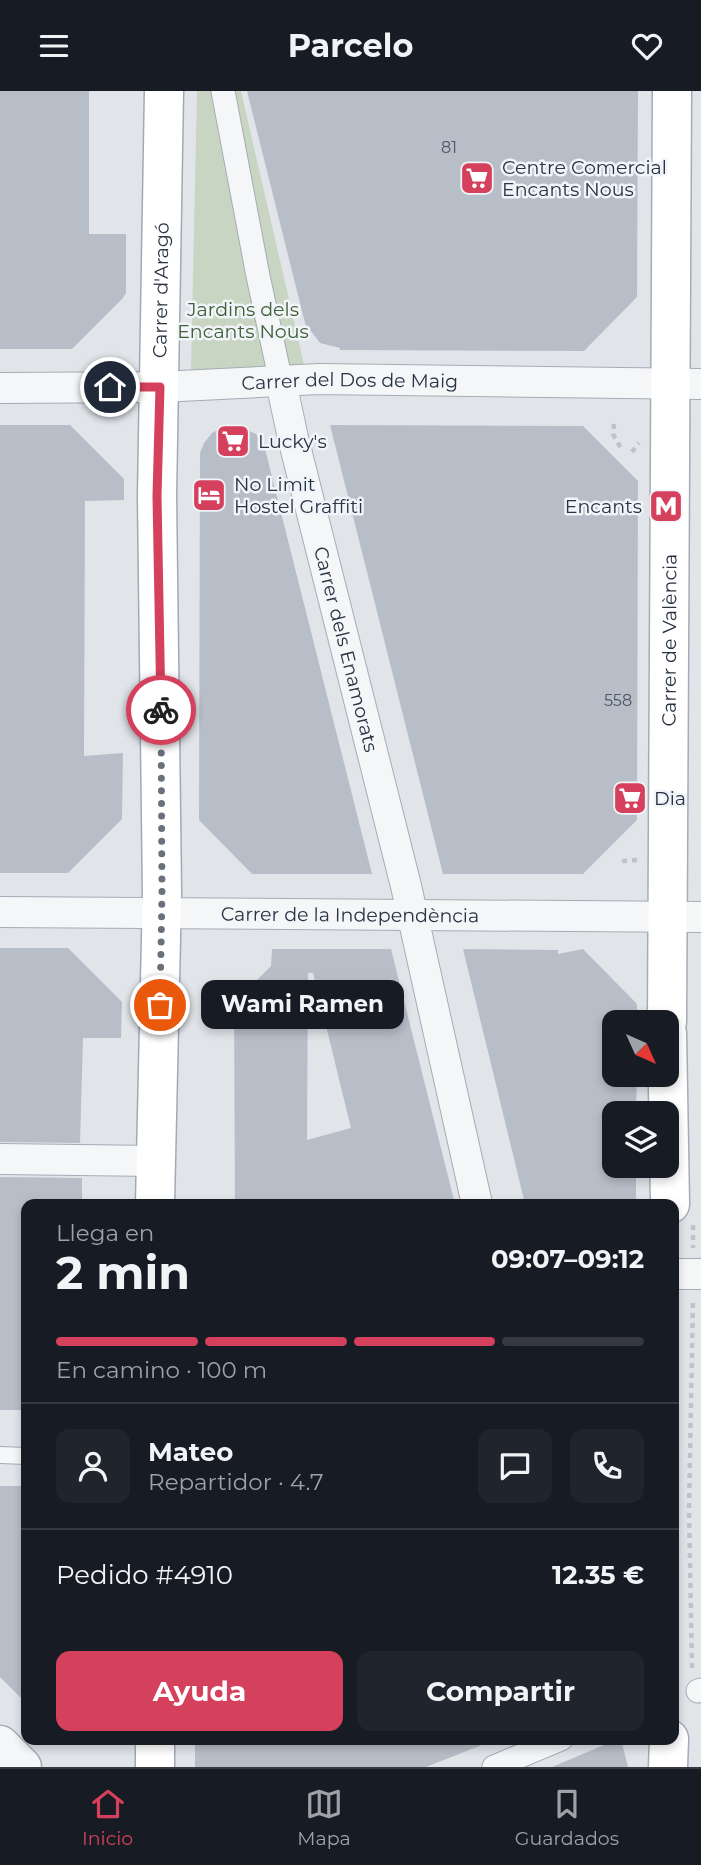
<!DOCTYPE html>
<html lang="es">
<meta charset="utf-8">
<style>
:root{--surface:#171b24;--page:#20242c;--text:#f1f3f6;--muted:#9ea1a6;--line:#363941;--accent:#d5405c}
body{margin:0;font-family:Montserrat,sans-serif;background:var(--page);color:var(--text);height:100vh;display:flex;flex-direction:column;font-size:26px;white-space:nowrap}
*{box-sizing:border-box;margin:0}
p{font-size:23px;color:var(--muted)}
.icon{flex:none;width:38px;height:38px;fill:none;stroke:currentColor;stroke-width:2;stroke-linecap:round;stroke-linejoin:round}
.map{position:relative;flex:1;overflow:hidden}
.sheet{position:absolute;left:21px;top:1108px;width:658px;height:546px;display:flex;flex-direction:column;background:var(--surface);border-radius:14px;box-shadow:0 4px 10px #0003}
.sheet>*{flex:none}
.needle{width:46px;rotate:135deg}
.controls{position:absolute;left:602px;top:919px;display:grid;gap:14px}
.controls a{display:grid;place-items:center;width:77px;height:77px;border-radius:14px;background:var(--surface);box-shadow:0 4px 10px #0003;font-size:35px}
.pin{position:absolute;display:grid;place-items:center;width:60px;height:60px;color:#fff;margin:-30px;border:4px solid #fff;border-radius:50%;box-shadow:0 2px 7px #0007}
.courier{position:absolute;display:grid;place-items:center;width:70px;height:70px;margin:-35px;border:5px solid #d5405c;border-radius:50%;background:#fff;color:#222;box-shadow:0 2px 9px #0007}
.bubble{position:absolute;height:49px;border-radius:14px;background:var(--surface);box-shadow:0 4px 10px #0003;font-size:23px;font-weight:700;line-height:49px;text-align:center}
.overview em{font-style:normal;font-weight:700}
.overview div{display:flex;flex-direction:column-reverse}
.overview{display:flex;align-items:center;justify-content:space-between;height:119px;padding:0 35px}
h1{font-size:46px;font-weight:700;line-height:52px}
.bar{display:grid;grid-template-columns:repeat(4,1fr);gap:10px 7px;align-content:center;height:84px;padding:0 35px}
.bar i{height:9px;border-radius:5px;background:var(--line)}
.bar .current{background:var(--accent)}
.bar p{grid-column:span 4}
.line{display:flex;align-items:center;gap:18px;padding:0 35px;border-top:2px solid var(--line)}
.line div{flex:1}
.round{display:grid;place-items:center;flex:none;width:74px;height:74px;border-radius:14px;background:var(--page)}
.primary-button{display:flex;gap:14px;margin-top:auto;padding:14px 35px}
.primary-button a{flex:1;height:80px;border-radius:14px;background:var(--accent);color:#fff;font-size:28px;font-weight:700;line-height:80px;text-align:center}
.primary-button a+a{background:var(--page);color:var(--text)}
header{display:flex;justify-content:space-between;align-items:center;height:91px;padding:0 35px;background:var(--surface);font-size:32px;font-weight:700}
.tabs{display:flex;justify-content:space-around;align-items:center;height:98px;border-top:2px solid var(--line);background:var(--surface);font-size:19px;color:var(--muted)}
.tabs a{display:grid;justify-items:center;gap:4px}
.tabs .current{color:var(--accent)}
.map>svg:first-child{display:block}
</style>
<header><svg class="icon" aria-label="menu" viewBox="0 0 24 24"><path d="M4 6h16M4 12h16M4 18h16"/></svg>Parcelo<svg class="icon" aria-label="heart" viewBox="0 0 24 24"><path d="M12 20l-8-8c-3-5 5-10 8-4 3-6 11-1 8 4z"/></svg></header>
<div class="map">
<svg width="701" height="1676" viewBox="0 0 701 1676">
<rect width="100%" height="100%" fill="#e1e5ea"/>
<!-- green -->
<path fill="#c7d5c2" d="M197 0H241L305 278 191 280Z"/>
<!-- building -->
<g fill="#b8bec8" fill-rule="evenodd">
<path d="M0 0H89V143H126V202L122 208 72 258H0Z"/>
<path d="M247 0H638L637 206 584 260 340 259V257L320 252 308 236H306Z"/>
<path d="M0 334H70L124 388V409L85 410 84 665 123 662 122 728 68 782H0Z"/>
<path d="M236 334 256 343 265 358 372 783H252L199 729 200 362 204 352 212 342 226 335Z"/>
<path d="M330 334 583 335 638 390 637 729 583 783H443Z"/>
<path d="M0 857H68L122 911 121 947H83L80 1052 0 1051Z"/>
<path d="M272 858H391L455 1113H235L234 912 271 875ZM308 882H313L351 1037 307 1049Z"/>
<path d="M463 858 558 859V863L583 858 637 913V931H614V984H637L636 1022H614V1074H636V1113H525Z"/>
<path d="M0 1086 82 1087V1113H26V1319H0Z"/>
<path d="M0 1395H26V1612L0 1586Z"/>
<path d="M195 1648H491L492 1650 426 1676H195Z"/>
<path d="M618 1648H621L628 1676H552Z"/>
</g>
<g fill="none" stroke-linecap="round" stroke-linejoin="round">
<!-- service casing -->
<g stroke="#a6acb5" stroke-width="18">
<path id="service" d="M0 1364 26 1365"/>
</g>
<!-- pedestrian casing -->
<g stroke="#a6acb5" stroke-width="25">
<g id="pedestrian">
<path d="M223 0 258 185 281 291"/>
<path d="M698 1600 701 1599"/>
<path d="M494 1676 561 1648"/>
</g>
</g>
<!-- minor casing -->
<g stroke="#a6acb5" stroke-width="32">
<g id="minor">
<path id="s1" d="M281 291 293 347 406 795 477 1113"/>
<path id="s2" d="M0 297 160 296 319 288 701 293"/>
<path id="s3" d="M0 821 701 826"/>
<path d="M0 1068 155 1070"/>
<path d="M674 1183H701"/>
</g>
</g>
<!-- tertiary casing -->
<g stroke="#a6acb5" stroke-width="41">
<path id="tertiary" d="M0 1654 22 1676"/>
</g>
<!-- secondary casing -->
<g stroke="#a6acb5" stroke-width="41">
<g id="secondary">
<path id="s4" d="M667 931 672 0"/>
<path d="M667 942 670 1113"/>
<path d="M668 1676 669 1648"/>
</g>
</g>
<!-- primary casing -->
<g stroke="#a0aab7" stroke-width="41">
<g id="primary">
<path id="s5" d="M155 1113 162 802 157 405 164 0"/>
<path d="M155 1648V1676"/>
</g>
</g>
<!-- path -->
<g stroke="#bfc3c9" stroke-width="4.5" stroke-dasharray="5 5" stroke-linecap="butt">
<path d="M614 333 613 343 622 359"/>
<path d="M632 361 639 352"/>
<path d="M622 770 638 769"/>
<path d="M693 1134V1157"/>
<path d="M692 1577 689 1418 693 1208"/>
</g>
<!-- service -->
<use href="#service" stroke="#f4f6f8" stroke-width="16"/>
<!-- pedestrian -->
<use href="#pedestrian" stroke="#f4f6f8" stroke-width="23"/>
<!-- minor -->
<use href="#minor" stroke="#f4f6f8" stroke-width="30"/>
<!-- tertiary -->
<use href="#tertiary" stroke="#f4f6f8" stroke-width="38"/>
<!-- secondary -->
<use href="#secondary" stroke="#fff" stroke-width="38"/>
<!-- primary -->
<use href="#primary" stroke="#fff" stroke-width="38"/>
</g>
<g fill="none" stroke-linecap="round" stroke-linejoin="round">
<!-- done -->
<path stroke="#69717d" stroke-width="7" stroke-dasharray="0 12.6" d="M160 914 162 802 161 619"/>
<!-- route -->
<path stroke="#d5405c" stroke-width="9" d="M110 296H160L157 405 161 619"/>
</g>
<!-- icons -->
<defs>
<g id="supermarket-square" transform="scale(1.75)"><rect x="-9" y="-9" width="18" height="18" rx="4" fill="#d5405c" stroke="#f1f4f8"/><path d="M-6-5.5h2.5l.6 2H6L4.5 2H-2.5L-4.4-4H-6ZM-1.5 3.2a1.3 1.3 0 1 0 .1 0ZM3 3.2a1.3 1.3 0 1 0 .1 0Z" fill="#fff"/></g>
<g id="hotel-square" transform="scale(1.75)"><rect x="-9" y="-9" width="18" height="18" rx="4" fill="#d5405c" stroke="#f1f4f8"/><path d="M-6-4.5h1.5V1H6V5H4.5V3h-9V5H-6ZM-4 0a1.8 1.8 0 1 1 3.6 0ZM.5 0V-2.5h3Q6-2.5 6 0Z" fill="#fff"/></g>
<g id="metro-square" transform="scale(1.75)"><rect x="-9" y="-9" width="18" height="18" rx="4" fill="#d5405c" stroke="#f1f4f8"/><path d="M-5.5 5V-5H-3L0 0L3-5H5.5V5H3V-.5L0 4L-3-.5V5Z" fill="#fff"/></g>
</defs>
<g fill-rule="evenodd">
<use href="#supermarket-square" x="477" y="87"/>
<use href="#supermarket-square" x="233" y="350"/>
<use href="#hotel-square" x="209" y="404"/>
<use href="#metro-square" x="666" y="415"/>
<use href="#supermarket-square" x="630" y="707"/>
</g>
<g text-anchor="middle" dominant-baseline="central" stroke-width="5" stroke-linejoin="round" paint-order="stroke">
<!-- number labels -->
<g font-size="16" fill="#4c5664">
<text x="449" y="56">81</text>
<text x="618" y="609">558</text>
</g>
<!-- poi labels -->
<g font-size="19" fill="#283343" stroke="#f1f4f8" text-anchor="start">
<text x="502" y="76">Centre Comercial<tspan x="502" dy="22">Encants Nous</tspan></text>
<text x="258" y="350">Lucky's</text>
<text x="234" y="393">No Limit<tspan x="234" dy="22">Hostel Graffiti</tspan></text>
<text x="642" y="415" text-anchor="end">Encants</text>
<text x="654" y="707">Dia</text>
</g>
<!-- street labels -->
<g font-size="19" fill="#283343" stroke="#f1f4f8">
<text stroke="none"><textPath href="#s5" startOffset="914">Carrer d'Aragó</textPath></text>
<text stroke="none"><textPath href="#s2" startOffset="350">Carrer del Dos de Maig</textPath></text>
<text stroke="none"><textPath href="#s4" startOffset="382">Carrer de València</textPath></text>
<text stroke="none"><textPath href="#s1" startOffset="275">Carrer dels Enamorats</textPath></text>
<text stroke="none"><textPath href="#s3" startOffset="350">Carrer de la Independència</textPath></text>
</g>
<!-- park labels -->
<g font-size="19" fill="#3e6035" stroke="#f1f4f8">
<text x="243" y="218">Jardins dels<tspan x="243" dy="22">Encants Nous</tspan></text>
</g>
</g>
</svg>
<div class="controls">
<a><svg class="needle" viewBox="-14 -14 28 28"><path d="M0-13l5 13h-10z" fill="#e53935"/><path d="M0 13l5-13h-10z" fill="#9ea1a6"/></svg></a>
<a><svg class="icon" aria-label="layers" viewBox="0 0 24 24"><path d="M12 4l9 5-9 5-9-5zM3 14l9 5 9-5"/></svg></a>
</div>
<div class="pin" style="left:160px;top:914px;background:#ea580c"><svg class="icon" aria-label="bag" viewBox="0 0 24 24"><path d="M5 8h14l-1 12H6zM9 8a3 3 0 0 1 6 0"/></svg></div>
<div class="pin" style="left:110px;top:296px;background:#1f2937"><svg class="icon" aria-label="home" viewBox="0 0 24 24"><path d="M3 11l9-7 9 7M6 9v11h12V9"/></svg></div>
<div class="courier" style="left:161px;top:619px"><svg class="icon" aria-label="bike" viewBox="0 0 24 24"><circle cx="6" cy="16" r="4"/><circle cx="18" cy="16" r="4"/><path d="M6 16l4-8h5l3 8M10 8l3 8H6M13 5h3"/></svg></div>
<div class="bubble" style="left:201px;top:889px;width:203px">Wami Ramen</div>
<section class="sheet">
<div class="overview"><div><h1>2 min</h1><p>Llega en</p></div><em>09:07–09:12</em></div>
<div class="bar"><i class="current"></i><i class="current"></i><i class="current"></i><i></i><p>En camino · 100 m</p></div>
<div class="line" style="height:126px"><a class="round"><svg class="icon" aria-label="person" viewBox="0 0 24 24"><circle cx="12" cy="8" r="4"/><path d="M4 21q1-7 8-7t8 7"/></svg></a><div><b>Mateo</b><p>Repartidor · 4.7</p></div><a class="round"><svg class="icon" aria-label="chat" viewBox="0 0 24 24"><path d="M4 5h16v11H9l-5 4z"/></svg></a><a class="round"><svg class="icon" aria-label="phone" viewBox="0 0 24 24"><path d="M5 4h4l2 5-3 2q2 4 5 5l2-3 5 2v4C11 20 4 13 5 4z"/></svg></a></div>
<div class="line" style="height:91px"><div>Pedido #4910</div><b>12.35 €</b></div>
<div class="primary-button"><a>Ayuda</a><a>Compartir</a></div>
</section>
</div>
<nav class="tabs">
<a class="current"><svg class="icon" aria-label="home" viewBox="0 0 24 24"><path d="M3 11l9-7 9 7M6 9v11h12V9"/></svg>Inicio</a>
<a><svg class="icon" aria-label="map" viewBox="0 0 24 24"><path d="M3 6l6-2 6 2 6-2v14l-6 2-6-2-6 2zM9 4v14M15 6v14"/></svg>Mapa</a>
<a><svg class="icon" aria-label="saved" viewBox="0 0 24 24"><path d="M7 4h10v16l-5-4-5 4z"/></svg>Guardados</a>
</nav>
